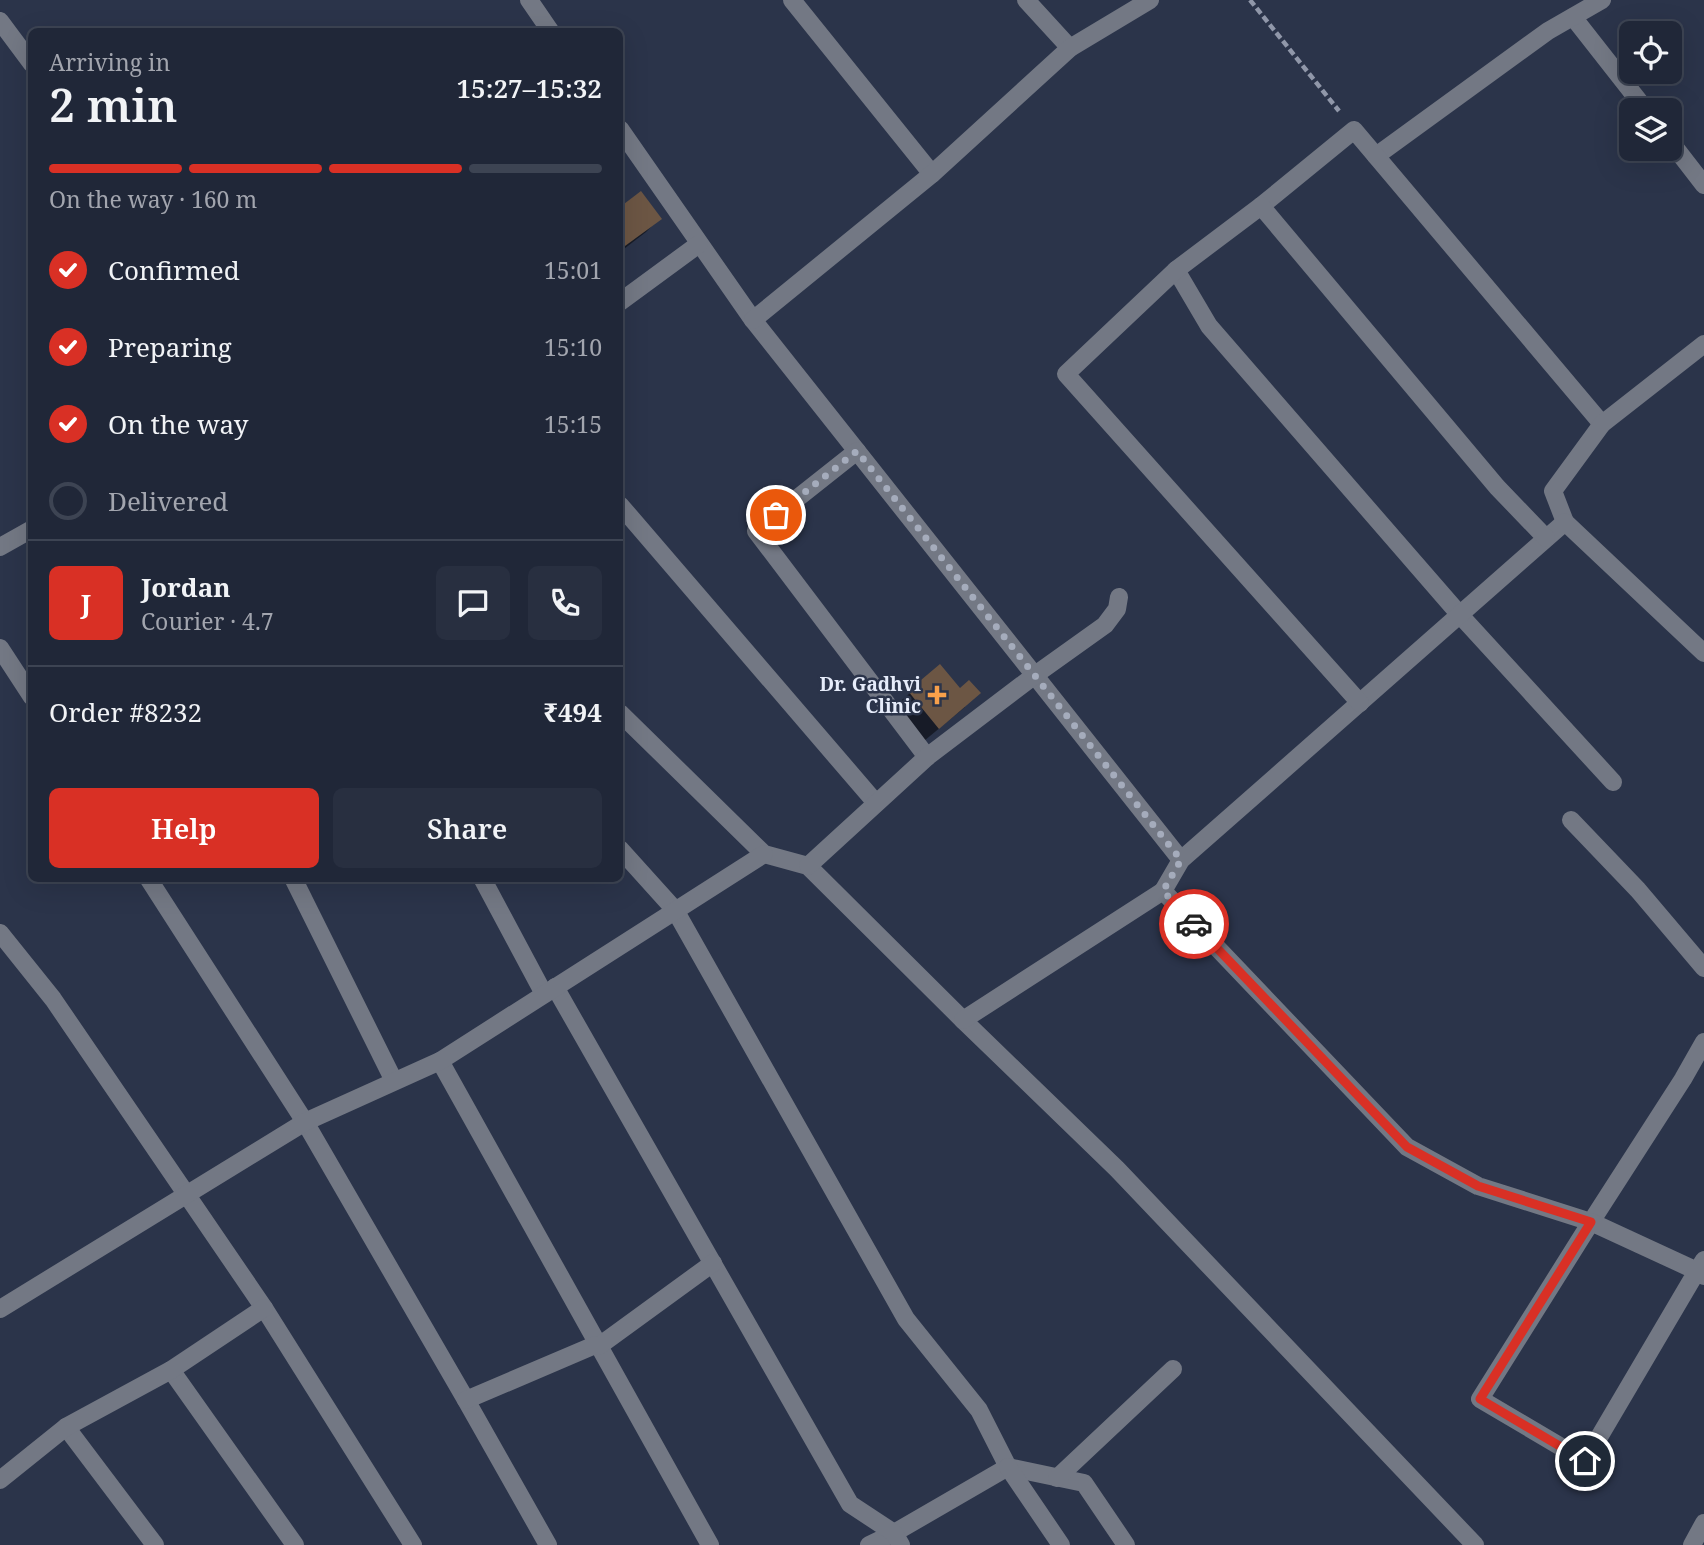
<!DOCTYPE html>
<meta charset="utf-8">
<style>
:root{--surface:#202738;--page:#282f40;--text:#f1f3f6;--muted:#a2a5ae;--line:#3d4453;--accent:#d93025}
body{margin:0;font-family:"Noto Serif",serif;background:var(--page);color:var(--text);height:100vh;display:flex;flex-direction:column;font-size:26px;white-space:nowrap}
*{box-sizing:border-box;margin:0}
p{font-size:23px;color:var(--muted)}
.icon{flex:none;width:38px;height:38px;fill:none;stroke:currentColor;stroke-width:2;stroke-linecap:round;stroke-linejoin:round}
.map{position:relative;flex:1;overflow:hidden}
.sheet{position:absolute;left:28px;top:28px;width:595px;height:854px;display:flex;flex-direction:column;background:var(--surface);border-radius:10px;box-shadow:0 7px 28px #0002,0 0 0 2px var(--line)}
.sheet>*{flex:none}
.fabs{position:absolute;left:1619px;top:21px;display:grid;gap:14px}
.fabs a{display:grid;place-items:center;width:63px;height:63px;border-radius:10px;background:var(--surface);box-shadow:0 7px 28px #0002,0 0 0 2px var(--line);font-size:35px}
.pin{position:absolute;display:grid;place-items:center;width:60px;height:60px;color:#fff;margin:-30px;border:4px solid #fff;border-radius:50%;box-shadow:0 2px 7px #0007}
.courier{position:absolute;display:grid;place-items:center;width:70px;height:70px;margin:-35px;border:5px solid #d93025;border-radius:50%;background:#fff;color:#222;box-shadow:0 2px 9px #0007}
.summary em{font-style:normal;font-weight:600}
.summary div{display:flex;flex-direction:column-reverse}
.summary{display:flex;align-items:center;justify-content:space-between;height:119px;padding:0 21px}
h1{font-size:46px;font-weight:600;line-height:52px}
.bar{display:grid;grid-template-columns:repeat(4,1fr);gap:10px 7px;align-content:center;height:84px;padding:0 21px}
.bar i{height:9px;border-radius:5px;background:var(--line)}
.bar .selected{background:var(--accent)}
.bar p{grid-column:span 4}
.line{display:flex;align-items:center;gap:18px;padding:0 21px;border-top:2px solid var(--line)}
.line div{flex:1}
.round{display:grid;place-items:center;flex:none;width:74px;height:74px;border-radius:10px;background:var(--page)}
ol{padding:0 21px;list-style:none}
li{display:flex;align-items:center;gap:21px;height:77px}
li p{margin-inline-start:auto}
li .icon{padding:7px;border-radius:50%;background:var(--accent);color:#fff;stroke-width:4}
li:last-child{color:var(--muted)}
li i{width:38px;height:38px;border:4px solid var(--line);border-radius:50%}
.button{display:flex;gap:14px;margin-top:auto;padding:14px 21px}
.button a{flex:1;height:80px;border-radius:10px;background:var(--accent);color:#fff;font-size:28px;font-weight:600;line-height:80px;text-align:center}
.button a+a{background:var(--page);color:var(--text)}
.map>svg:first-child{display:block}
</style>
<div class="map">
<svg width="1704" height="1545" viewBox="0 0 1704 1545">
<rect width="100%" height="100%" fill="#2b344a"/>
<!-- shadow -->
<g fill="#0007">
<path d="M641 194 659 219 646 232 620 252V209Z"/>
<path d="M940 667 965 707 924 741 895 706Z"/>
</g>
<!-- building -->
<g fill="#6c5644">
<path d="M641 191 662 219 625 246 620 239V207Z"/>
<path d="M940 664 960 688 969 680 981 693 939 729 908 691Z"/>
</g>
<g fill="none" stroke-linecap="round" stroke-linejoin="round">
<!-- path -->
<path stroke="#9097a9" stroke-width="4.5" stroke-dasharray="7 3.5" stroke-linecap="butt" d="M1250 0 1339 111"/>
<!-- minor -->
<g stroke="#737884" stroke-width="18">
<path d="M529 0 551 32"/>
<path d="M792 0 932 174"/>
<path d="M1026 0 1070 48"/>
<path d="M1573 17 1646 110"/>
<path d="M0 21 32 64"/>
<path d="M620 129 753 320 1181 860"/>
<path d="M1670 141 1704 185"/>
<path d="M1376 156 1548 31 1602 0"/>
<path d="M1261 206 1354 130 1602 424"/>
<path d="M1176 270 1209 326 1460 615 1613 782"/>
<path d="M620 302 699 244"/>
<path d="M753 320 932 174 1070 48 1150 0"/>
<path d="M857 451 756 531 927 757"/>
<path d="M620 505 876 803"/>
<path d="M1565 522 1553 491 1602 424 1704 344"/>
<path d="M0 547 32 529"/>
<path d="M0 648 32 697"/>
<path d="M1704 653 1565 522 1181 860 1163 891 1407 1147 1478 1186 1591 1222 1683 1079 1704 1042"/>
<path d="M1360 703 1066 374 1176 270 1261 206 1497 487 1546 538"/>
<path d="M620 713 764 854 808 866 963 1020 1117 1169 1475 1545"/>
<path d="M1571 820 1638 890 1704 968"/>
<path d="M620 849 675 910 906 1319 979 1410 1008 1467 894 1533 869 1545"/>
<path d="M808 866 927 757 1035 675 1105 625 1117 609 1119 597"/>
<path d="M148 878 305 1122 466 1400 548 1545"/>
<path d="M293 878 394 1081"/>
<path d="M482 878 544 994"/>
<path d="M0 933 53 999 264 1308 413 1545"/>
<path d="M555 987 850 1504 894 1533 901 1545"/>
<path d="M963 1020 1163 891"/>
<path d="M440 1061 710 1545"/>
<path d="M1704 1260 1697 1271 1585 1461 1480 1399 1591 1222 1697 1271 1704 1276"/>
<path d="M0 1309 305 1122 440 1061 764 854"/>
<path d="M171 1370 295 1545"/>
<path d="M466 1400 595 1345 599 1346 713 1263"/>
<path d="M66 1427 155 1545"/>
<path d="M1008 1467 1084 1483 1126 1545"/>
<path d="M1008 1467 1061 1545"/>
<path d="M1057 1478 1173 1369"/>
<path d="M0 1480 66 1427 171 1370 264 1308"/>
<path d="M1692 1545 1704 1523"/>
</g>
</g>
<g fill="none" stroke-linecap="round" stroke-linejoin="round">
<!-- done -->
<path stroke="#a5acbc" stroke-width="7" stroke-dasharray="0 12.6" d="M776 515 857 451 1181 860 1163 891 1194 924"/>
<!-- route -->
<path stroke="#d93025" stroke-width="9" d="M1194 924 1407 1147 1478 1186 1591 1222 1480 1399 1585 1461"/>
</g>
<!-- markers -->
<path fill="#f8a04b" stroke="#2b344a" stroke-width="2.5" d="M933.5 684.5h7v7h7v7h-7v7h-7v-7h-7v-7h7z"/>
<g text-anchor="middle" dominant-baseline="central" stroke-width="5" stroke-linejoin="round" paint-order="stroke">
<!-- poi labels -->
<g font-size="19" font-weight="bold" fill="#e6ecfa" stroke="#2b344a" text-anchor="end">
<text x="921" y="684">Dr. Gadhvi<tspan x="921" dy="22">Clinic</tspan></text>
</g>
</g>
</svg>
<div class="fabs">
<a><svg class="icon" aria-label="locate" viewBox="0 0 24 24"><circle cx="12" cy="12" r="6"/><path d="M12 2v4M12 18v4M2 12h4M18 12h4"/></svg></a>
<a><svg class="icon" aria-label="layers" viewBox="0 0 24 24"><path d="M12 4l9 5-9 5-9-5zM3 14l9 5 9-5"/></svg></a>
</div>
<div class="pin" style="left:776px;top:515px;background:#ea580c"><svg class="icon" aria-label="bag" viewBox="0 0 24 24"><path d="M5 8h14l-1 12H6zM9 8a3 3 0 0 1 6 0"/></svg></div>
<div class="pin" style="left:1585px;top:1461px;background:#1f2937"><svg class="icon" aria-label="home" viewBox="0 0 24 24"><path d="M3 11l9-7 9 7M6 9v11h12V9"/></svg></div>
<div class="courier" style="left:1194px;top:924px"><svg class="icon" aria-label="car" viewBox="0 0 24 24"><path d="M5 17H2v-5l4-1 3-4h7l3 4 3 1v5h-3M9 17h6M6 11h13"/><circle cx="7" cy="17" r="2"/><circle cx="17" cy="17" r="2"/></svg></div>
<section class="sheet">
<div class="summary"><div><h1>2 min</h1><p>Arriving in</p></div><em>15:27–15:32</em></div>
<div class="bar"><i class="selected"></i><i class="selected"></i><i class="selected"></i><i></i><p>On the way · 160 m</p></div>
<ol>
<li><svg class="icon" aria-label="check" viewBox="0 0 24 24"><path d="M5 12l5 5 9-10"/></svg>Confirmed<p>15:01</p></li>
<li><svg class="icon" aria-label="check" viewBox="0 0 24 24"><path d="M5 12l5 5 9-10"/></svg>Preparing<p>15:10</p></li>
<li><svg class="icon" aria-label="check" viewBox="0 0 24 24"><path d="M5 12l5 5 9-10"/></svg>On the way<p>15:15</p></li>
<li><i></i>Delivered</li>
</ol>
<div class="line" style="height:126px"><b class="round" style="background:var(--accent);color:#fff">J</b><div><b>Jordan</b><p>Courier · 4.7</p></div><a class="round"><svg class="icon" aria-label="chat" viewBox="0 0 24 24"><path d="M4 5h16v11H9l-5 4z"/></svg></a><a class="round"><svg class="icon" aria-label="phone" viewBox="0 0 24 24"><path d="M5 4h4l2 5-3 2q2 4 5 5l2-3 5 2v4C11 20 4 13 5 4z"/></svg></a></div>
<div class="line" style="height:91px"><div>Order #8232</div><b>₹494</b></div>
<div class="button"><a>Help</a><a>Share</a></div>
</section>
</div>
